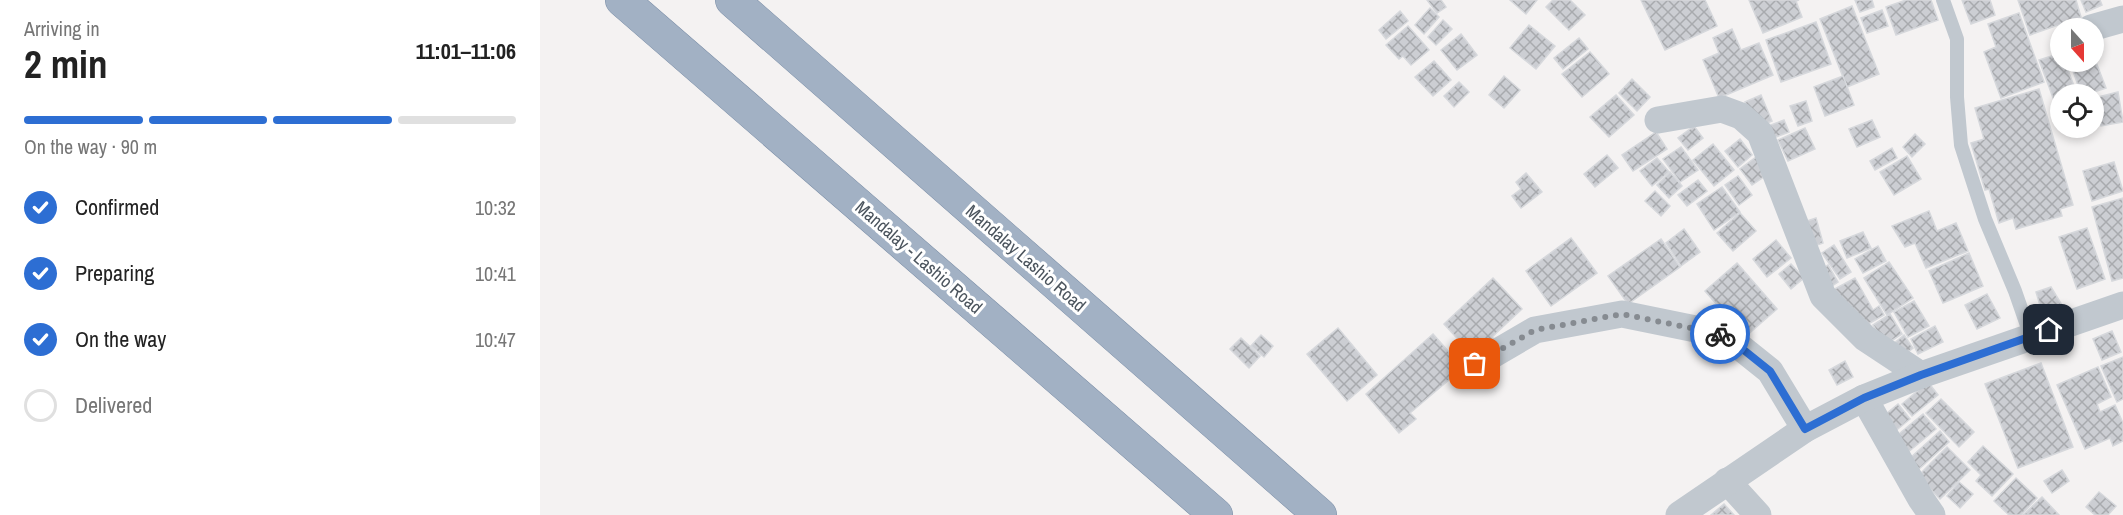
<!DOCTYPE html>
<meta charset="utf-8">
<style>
:root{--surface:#fff;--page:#f6f6f6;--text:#222;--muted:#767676;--line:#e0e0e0;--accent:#2d6ed3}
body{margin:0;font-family:"Archivo Narrow",sans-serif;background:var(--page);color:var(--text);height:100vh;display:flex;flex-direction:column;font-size:22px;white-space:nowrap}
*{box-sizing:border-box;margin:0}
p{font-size:20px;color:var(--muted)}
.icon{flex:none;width:33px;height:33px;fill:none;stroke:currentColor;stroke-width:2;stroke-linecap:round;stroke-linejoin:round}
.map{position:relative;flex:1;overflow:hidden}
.panel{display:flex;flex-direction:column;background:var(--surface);width:540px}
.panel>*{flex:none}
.needle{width:39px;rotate:159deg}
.buttons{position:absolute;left:1510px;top:18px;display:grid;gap:12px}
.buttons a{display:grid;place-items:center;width:54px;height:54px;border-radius:50%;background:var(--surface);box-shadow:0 3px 9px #0003;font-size:30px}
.pin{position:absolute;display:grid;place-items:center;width:51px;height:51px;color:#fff;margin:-26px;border-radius:12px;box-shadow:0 3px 9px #0006}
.courier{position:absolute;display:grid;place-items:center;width:60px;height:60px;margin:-30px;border:4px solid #2d6ed3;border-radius:50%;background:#fff;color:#222;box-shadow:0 2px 8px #0007}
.head em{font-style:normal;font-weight:700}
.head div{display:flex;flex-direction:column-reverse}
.head{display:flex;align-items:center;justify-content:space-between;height:102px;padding:0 24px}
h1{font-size:39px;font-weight:700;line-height:45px}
.bar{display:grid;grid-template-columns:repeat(4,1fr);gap:9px 6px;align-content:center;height:72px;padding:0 24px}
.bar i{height:8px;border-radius:4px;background:var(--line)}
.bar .on{background:var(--accent)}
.bar p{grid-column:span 4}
ol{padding:0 24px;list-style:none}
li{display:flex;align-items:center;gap:18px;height:66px}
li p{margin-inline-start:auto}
li .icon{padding:6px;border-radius:50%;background:var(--accent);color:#fff;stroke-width:4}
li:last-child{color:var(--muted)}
li i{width:33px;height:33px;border:3px solid var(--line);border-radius:50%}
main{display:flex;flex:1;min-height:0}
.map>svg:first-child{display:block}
</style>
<main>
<section class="panel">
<div class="head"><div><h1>2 min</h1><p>Arriving in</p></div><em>11:01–11:06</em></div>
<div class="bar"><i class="on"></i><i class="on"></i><i class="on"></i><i></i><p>On the way · 90 m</p></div>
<ol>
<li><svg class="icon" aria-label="check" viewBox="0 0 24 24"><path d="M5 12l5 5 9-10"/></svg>Confirmed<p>10:32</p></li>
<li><svg class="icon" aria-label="check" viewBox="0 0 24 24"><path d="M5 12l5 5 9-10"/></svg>Preparing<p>10:41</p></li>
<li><svg class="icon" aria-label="check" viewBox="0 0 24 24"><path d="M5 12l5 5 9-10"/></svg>On the way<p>10:47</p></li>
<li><i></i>Delivered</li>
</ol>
</section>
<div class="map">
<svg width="1583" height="515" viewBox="0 0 1583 515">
<defs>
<pattern id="building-cross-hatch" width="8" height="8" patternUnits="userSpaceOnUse" patternTransform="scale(1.5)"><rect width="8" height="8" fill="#ccced3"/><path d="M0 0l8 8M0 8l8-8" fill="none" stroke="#a8aaae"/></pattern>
</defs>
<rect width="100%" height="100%" fill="#f4f2f2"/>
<!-- building -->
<g fill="url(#building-cross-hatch)" stroke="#d6d8dc" stroke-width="1.5">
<path d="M887 0H901L906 7 897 13Z"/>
<path d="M970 0H997L986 14Z"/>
<path d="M1013 0H1030L1045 15 1029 30 1006 7Z"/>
<path d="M1101 0H1165L1177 26 1125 50Z"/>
<path d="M1209 0H1259L1256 1 1262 17 1223 33Z"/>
<path d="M1315 0H1332L1334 7 1320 12Z"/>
<path d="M1366 0H1391L1398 20 1356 35 1346 7Z"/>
<path d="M1422 0H1450L1455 15 1431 24Z"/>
<path d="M1478 0H1536L1541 17 1490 35Z"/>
<path d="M1541 0H1560L1562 5 1546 12Z"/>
<path d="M1312 6 1339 74 1307 87 1280 19Z"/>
<path d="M890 8 899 17 884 34 875 25Z"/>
<path d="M1342 10 1348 26 1327 33 1321 18Z"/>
<path d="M860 11 868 21 846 39 839 30Z"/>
<path d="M1479 13 1504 82 1461 98 1444 52 1456 47 1448 24Z"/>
<path d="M903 20 912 29 896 45 888 37Z"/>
<path d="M1276 22 1291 64 1241 82 1226 40Z"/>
<path d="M989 25 1015 46 996 69 970 48Z"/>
<path d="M868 26 889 50 871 65 863 56 859 59 846 45Z"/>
<path d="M1192 29 1201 50 1219 43 1233 75 1179 98 1163 60 1179 53 1173 38Z"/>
<path d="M921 34 937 55 917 70 901 50Z"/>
<path d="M1039 38 1048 49 1023 69 1014 58Z"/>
<path d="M1050 52 1069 74 1042 97 1022 74Z"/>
<path d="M1521 53V62H1525L1537 94H1521V105L1516 106 1499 60Z"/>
<path d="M894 61 911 80 893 96 875 77Z"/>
<path d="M1556 62 1566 88 1548 94H1541L1533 71Z"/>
<path d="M964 76 980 90 964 108 949 95Z"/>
<path d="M1303 76 1314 105 1285 116 1274 87Z"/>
<path d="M1092 79 1110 97 1097 111 1079 93Z"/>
<path d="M919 82 929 92 914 107 904 96Z"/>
<path d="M1499 89 1533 205 1520 209 1522 216 1476 229 1473 218 1459 223 1449 189 1445 190 1431 143 1444 139 1435 108Z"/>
<path d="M1578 92 1583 122 1561 126 1554 98Z"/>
<path d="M1076 95 1094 115 1069 137 1050 117Z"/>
<path d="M1221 95 1232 121 1215 128 1205 102Z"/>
<path d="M1266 101 1272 121 1258 126 1250 106Z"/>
<path d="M1244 120 1249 132 1231 139 1226 127Z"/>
<path d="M1332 120 1340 137 1317 147 1309 129Z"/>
<path d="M1154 126 1163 138 1148 150 1138 138Z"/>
<path d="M1265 128 1275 149 1248 161 1238 140Z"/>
<path d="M1529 128H1554L1531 135Z"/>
<path d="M1116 132 1127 149 1093 171 1082 155Z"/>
<path d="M1375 134 1385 144 1372 157 1363 147Z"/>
<path d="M1200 139 1212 155 1198 167 1185 151Z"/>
<path d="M1173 144 1194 170 1174 186 1153 160Z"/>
<path d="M1141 147 1158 170 1140 182 1123 159Z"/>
<path d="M1352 148 1357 158 1335 170 1330 161Z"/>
<path d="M1067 155 1078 168 1055 187 1044 174Z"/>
<path d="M1367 156 1381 179 1354 195 1340 172Z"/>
<path d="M1216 157 1228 174 1212 185 1200 169Z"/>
<path d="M1117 158 1129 172 1112 186 1100 171Z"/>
<path d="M1574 162 1583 191 1552 201 1543 171Z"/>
<path d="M1130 172 1142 186 1129 198 1117 185Z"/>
<path d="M986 173 1002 192 981 208 972 196 981 189 976 182Z"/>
<path d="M1198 176 1212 195 1199 205 1185 185Z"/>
<path d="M1158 180 1167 191 1147 206 1138 195Z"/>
<path d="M1182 187 1200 212 1174 230 1157 204Z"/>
<path d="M1115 191 1130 206 1121 216 1105 201Z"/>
<path d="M1583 198V278L1572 281 1552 207Z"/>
<path d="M1389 211 1397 231 1416 223 1428 251 1386 268 1375 243 1365 247 1352 226Z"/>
<path d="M1200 213 1216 231 1193 251 1177 233Z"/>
<path d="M1276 218 1283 243 1268 248 1261 223Z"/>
<path d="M1547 228 1565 279 1537 289 1519 237Z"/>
<path d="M1144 229 1160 252 1141 266 1126 243Z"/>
<path d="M1323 232 1331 248 1307 258 1300 241Z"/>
<path d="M1031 238 1057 273 1011 306 986 271Z"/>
<path d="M1121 239 1140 267 1088 304 1068 276Z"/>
<path d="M1236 240 1251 258 1227 277 1213 259Z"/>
<path d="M1294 245 1311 272 1300 279 1282 253Z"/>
<path d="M1338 246 1346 261 1323 273 1315 259Z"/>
<path d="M1429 253 1443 286 1403 303 1389 271Z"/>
<path d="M1349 262 1373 298 1347 315 1324 278Z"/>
<path d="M1197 263 1237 309 1205 337 1165 291Z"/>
<path d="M1251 264 1264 278 1251 289 1239 274Z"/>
<path d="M1288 265 1298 282 1289 288 1278 272Z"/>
<path d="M953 278 982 309 952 337 956 341 936 359 904 324Z"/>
<path d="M1315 278 1333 310 1339 306 1344 315 1323 327 1291 291Z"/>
<path d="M1511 287 1522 305 1502 312 1496 292Z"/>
<path d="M1447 294 1460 318 1437 329 1425 305Z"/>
<path d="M1374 301 1389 326 1368 337 1354 312Z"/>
<path d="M1350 314 1362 334 1345 345 1333 325Z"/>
<path d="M1395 326 1403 342 1378 354 1371 339Z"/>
<path d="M798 328 837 375 807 401 767 354Z"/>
<path d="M1572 331 1581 352 1562 360 1553 339Z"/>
<path d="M893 334 923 368 870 413 876 419 859 433 826 394Z"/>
<path d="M721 335 733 346 724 357 711 346Z"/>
<path d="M1364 335 1373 348 1363 356 1353 344Z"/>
<path d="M701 338 720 356 709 368 690 349Z"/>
<path d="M1583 357V399L1577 402 1561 366Z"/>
<path d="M1305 361 1313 377 1297 385 1289 370Z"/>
<path d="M1501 363 1533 447 1478 468 1445 384Z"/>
<path d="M1558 367 1571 397 1557 404 1560 412 1575 405 1583 423V441L1573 446 1570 438 1545 449 1517 385Z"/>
<path d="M1388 382 1398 395 1372 416 1362 404Z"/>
<path d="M1401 399 1434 432 1419 447 1386 413Z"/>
<path d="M1358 404 1370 419 1353 433 1341 418Z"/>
<path d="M1383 414 1396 429 1367 453 1354 438Z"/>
<path d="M1400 431 1409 442 1379 469 1369 459Z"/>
<path d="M1443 446 1473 474 1452 496 1436 481 1441 475 1428 462Z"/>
<path d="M1407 447 1430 470 1400 499 1378 476Z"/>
<path d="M1522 470 1529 481 1512 493 1504 481Z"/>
<path d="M1476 478 1497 498 1481 515H1469L1454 501Z"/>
<path d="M1419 482 1433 494 1420 508 1407 496Z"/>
<path d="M1559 492 1576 506 1568 515H1555L1546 507Z"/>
<path d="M1502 497 1519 515H1483Z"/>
<path d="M1184 504 1194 515H1171Z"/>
</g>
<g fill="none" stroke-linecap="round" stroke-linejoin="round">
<!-- trunk casing -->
<g stroke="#7a8da6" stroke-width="34">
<g id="trunk">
<path d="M82 0 676 515"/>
<path d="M192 0 780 515"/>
</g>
</g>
<!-- service -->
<path stroke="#c1c8cf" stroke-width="14" d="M1403 0 1417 39V97L1421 145 1445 219 1475 291 1491 337"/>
<!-- minor -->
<g stroke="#c1c8cf" stroke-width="27">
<path d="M1551 28 1583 19"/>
<path d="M1118 120 1182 109 1201 116 1220 133 1283 296 1325 338 1381 375"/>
<path d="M935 365 995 330 1082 314 1185 335 1230 371 1265 429"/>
<path d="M1324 398 1381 499 1392 515"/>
<path d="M1187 481 1218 515"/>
<path d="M1139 515 1265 429 1324 398 1381 375 1583 305"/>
</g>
<!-- trunk -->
<use href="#trunk" stroke="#a2b1c4" stroke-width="33"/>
</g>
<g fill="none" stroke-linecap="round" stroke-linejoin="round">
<!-- done -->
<path stroke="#868b91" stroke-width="6" stroke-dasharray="0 10.8" d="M935 364 995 330 1082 314 1180 334"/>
<!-- route -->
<path stroke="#2d6ed3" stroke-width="8" d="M1180 334 1185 335 1230 371 1265 429 1324 398 1381 375 1509 330"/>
</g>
<g text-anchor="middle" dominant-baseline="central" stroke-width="6" stroke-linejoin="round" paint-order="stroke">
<!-- street labels -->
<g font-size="18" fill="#4b545d" stroke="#fff">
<text transform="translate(379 257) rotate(41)">Mandalay - Lashio Road</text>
<text transform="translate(486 258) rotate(41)">Mandalay Lashio Road</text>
</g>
</g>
</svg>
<div class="buttons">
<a><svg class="needle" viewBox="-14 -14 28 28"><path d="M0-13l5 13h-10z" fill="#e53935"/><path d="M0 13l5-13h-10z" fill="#767676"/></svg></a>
<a><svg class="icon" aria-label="locate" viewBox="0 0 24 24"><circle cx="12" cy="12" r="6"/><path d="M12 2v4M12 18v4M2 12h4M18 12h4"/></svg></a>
</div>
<div class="pin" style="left:935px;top:364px;background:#ea580c"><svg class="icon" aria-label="bag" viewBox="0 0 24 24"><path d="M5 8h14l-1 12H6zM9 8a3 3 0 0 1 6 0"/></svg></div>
<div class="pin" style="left:1509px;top:330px;background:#1f2937"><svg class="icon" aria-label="home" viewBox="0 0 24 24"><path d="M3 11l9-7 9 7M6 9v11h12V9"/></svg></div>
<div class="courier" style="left:1180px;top:334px"><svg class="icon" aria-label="bike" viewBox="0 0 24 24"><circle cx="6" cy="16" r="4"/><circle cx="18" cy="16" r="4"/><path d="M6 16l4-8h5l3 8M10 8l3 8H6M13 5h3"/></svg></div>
</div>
</main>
